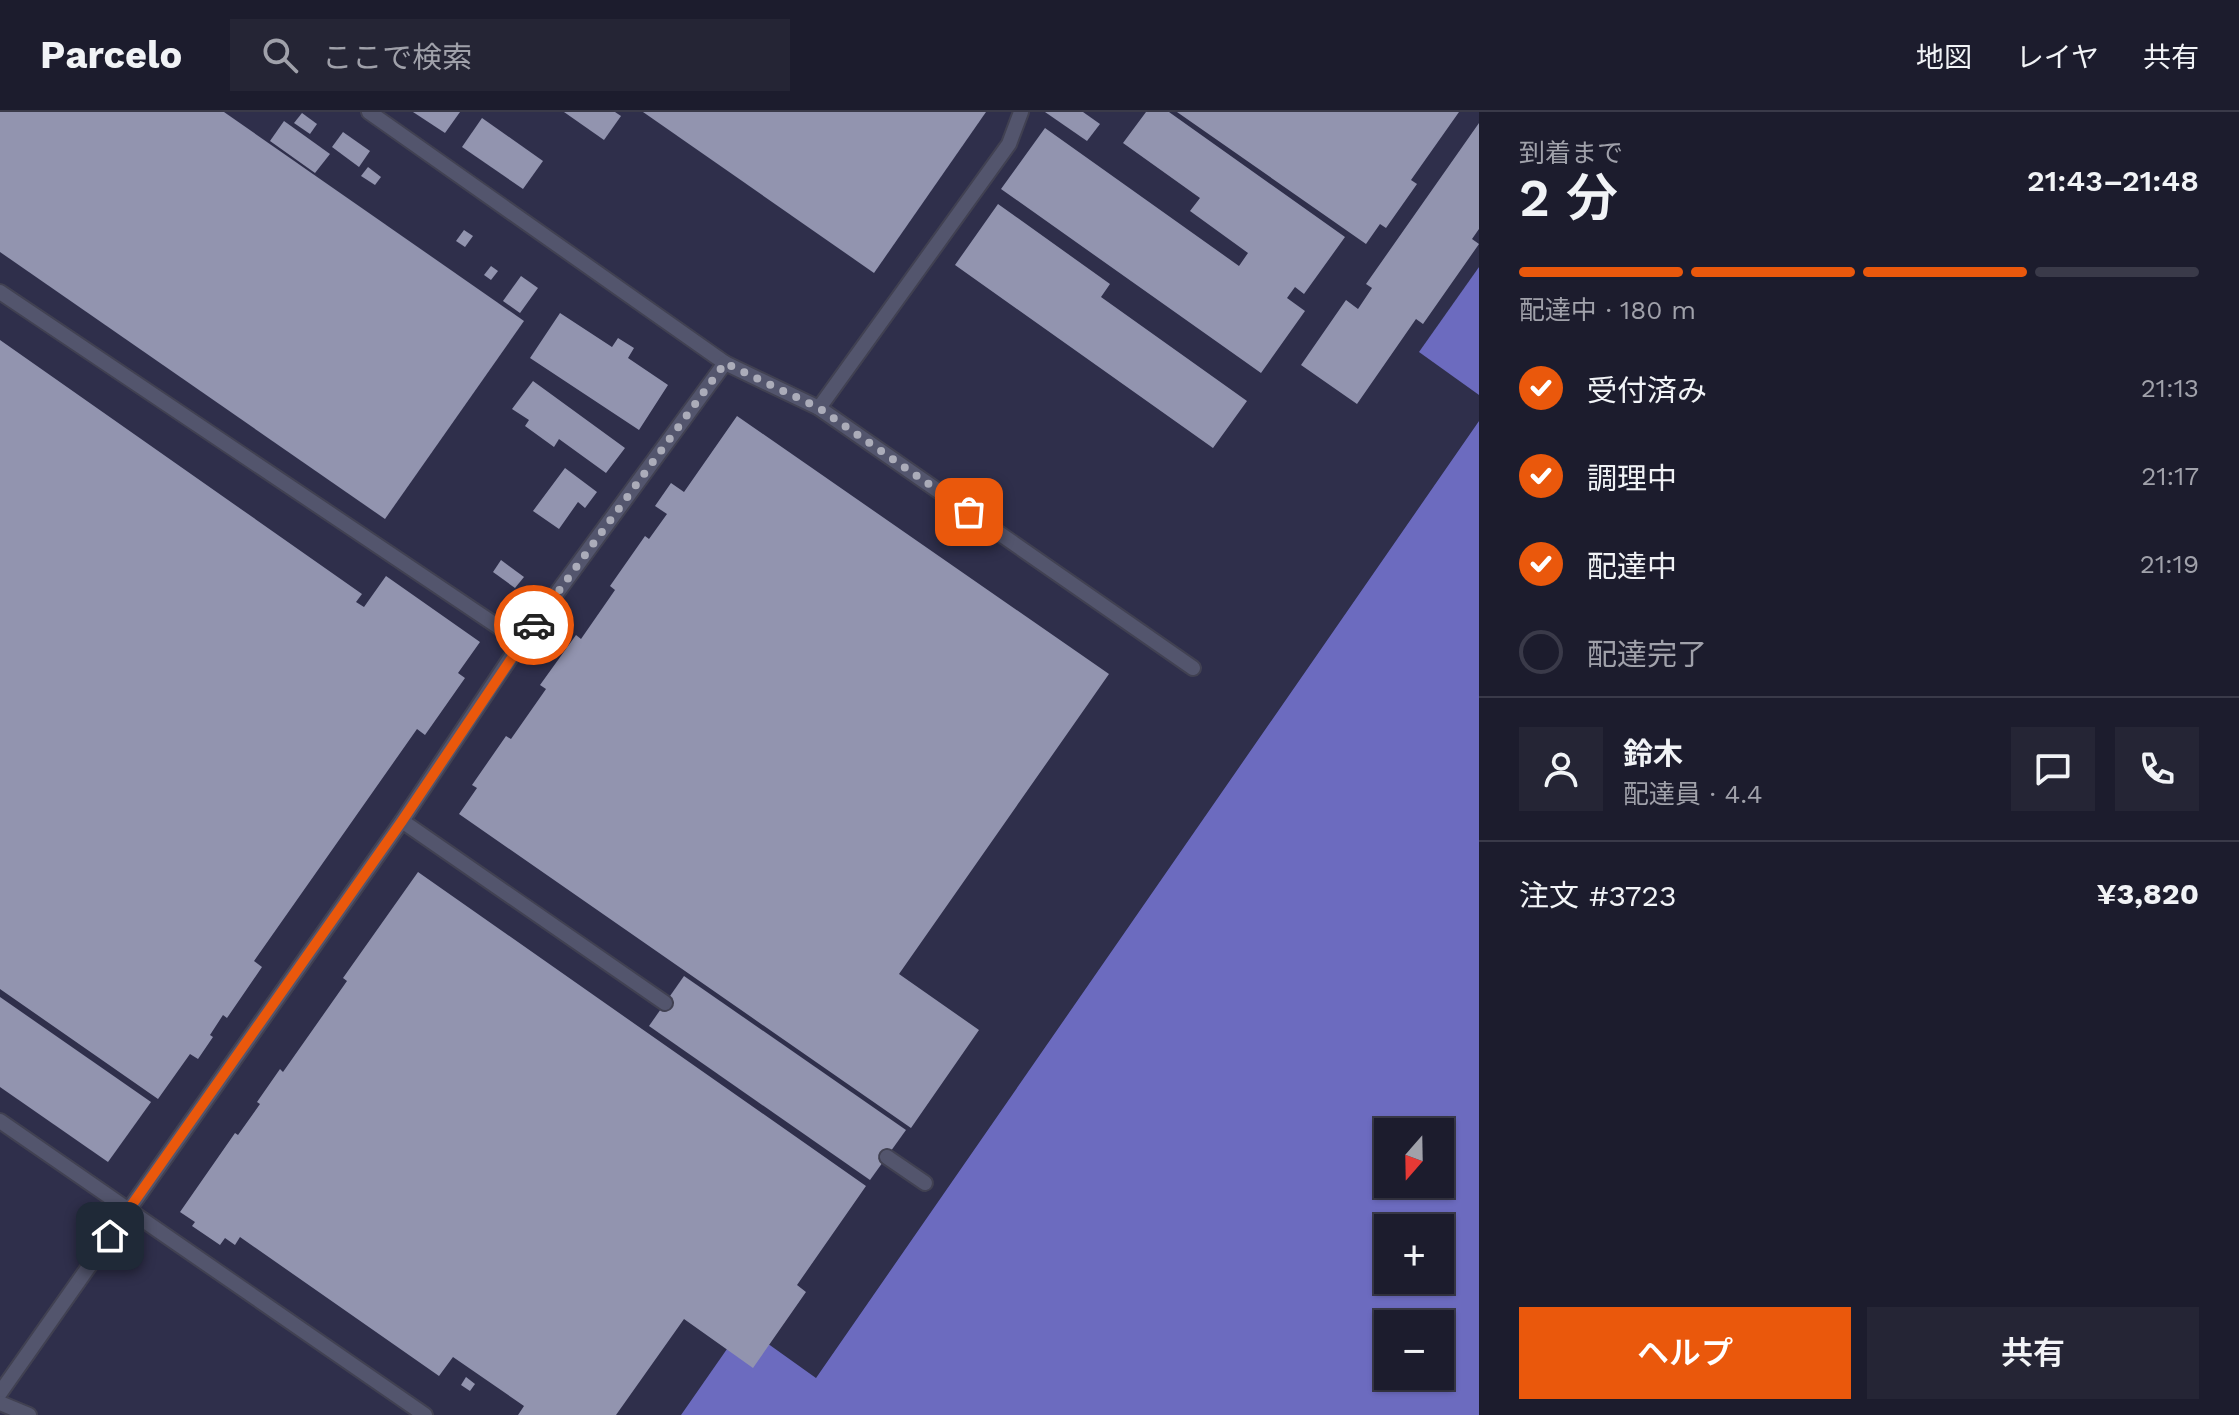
<!DOCTYPE html>
<html lang="ja">
<meta charset="utf-8">
<style>
:root{--surface:#1c1c2d;--page:#252535;--text:#f1f3f6;--muted:#a0a1aa;--line:#3a3a49;--accent:#ea580c}
body{margin:0;font-family:"Work Sans","Noto Sans JP",sans-serif;background:var(--page);color:var(--text);height:100vh;display:flex;flex-direction:column;font-size:30px;white-space:nowrap}
*{box-sizing:border-box;margin:0}
p{font-size:26px;color:var(--muted)}
.icon{flex:none;width:44px;height:44px;fill:none;stroke:currentColor;stroke-width:2;stroke-linecap:round;stroke-linejoin:round}
.map{position:relative;flex:1;overflow:hidden}
.drawer{display:flex;flex-direction:column;background:var(--surface);width:760px}
.drawer>*{flex:none}
.needle{width:52px;rotate:200deg}
.tools{position:absolute;left:1374px;top:1006px;display:grid;gap:16px}
.tools a{display:grid;place-items:center;width:80px;height:80px;border-radius:0px;background:var(--surface);box-shadow:0 2px 6px #0004,0 0 0 2px var(--line);font-size:40px}
.pin{position:absolute;display:grid;place-items:center;width:68px;height:68px;color:#fff;margin:-34px;border-radius:16px;box-shadow:0 4px 12px #0006}
.courier{position:absolute;display:grid;place-items:center;width:80px;height:80px;margin:-40px;border:6px solid #ea580c;border-radius:50%;background:#fff;color:#222;box-shadow:0 2px 10px #0007}
.summary em{font-style:normal;font-weight:600}
.summary div{display:flex;flex-direction:column-reverse}
.summary{display:flex;align-items:center;justify-content:space-between;height:136px;padding:0 40px}
h1{font-size:52px;font-weight:600;line-height:60px}
.bar{display:grid;grid-template-columns:repeat(4,1fr);gap:12px 8px;align-content:center;height:96px;padding:0 40px}
.bar i{height:10px;border-radius:6px;background:var(--line)}
.bar .active{background:var(--accent)}
.bar p{grid-column:span 4}
.line{display:flex;align-items:center;gap:20px;padding:0 40px;border-top:2px solid var(--line)}
.line div{flex:1}
.round{display:grid;place-items:center;flex:none;width:84px;height:84px;border-radius:0px;background:var(--page)}
ol{padding:0 40px;list-style:none}
li{display:flex;align-items:center;gap:24px;height:88px}
li p{margin-inline-start:auto}
li .icon{padding:8px;border-radius:50%;background:var(--accent);color:#fff;stroke-width:4}
li:last-child{color:var(--muted)}
li i{width:44px;height:44px;border:4px solid var(--line);border-radius:50%}
.action{display:flex;gap:16px;margin-top:auto;padding:16px 40px}
.action a{flex:1;height:92px;border-radius:0px;background:var(--accent);color:#fff;font-size:32px;font-weight:600;line-height:92px;text-align:center}
.action a+a{background:var(--page);color:var(--text)}
header{display:flex;align-items:center;gap:48px;box-sizing:border-box;height:112px;padding:0 40px;background:var(--surface);border-bottom:2px solid var(--line)}
header strong{font-size:38px}
nav{display:flex;gap:44px;margin-inline-start:auto;font-size:28px}
.search{width:560px;height:72px;background:var(--page);display:flex;align-items:center;gap:20px;box-sizing:border-box;padding:0 28px;border-radius:0px;color:var(--muted);font-size:30px}
main{display:flex;flex:1;min-height:0}
.map>svg:first-child{display:block}
</style>
<header>
<strong>Parcelo</strong>
<div class="search"><svg class="icon" aria-label="search" viewBox="0 0 24 24"><circle cx="10" cy="10" r="6"/><path d="M15 15l6 6"/></svg>ここで検索</div>
<nav><a>地図</a><a>レイヤ</a><a>共有</a></nav>
</header>
<main>
<div class="map">
<svg width="1479" height="1303" viewBox="0 0 1479 1303">
<rect width="100%" height="100%" fill="#25263c"/>
<!-- built -->
<path fill="#2f2f4b" d="M0 0H1479V155L1420 240 1479 283V309L816 1266 743 1215 681 1303H0Z"/>
<!-- water -->
<g fill="#6c6bbf" fill-rule="evenodd">
<path d="M1479 155V283L1419 240Z"/>
<path d="M1479 309V1303H681L743 1214 816 1266ZM1388 1020H1440V1072H1388ZM1388 1116H1440V1168H1388ZM1388 1212H1440V1264H1388Z"/>
</g>
<!-- building -->
<g fill="#9294af">
<path d="M0 0H224L524 209 385 407 0 140Z"/>
<path d="M413 0H460L445 21Z"/>
<path d="M564 0H615L621 4 604 28Z"/>
<path d="M643 0H986L874 161Z"/>
<path d="M1045 0H1083L1100 12 1087 29Z"/>
<path d="M1146 0H1169L1345 125 1304 182 1295 175 1287 186 1305 199 1261 261 1001 77 1045 16 1239 154 1248 141 1190 99 1200 86 1123 31Z"/>
<path d="M1177 0H1459L1411 68 1417 72 1386 116 1380 112 1366 132Z"/>
<path d="M302 1 317 12 310 22 294 11Z"/>
<path d="M482 6 543 49 523 77 462 35Z"/>
<path d="M284 9 330 42 315 61 270 29Z"/>
<path d="M1479 11V117L1472 127 1479 132 1423 212 1416 207 1357 292 1301 253 1346 188 1358 197 1372 176 1366 172Z"/>
<path d="M343 20 370 39 359 55 332 35Z"/>
<path d="M368 55 381 65 375 73 361 64Z"/>
<path d="M998 92 1110 172 1101 185 1247 289 1213 336 955 153Z"/>
<path d="M464 118 473 124 465 135 456 129Z"/>
<path d="M491 154 498 159 491 168 484 163Z"/>
<path d="M521 164 538 176 520 201 503 189Z"/>
<path d="M560 201 612 235 618 226 634 236 628 246 668 273 639 318 530 246Z"/>
<path d="M0 228 362 482 356 490 364 495 386 464 480 530 458 561 465 566 425 623 417 617 254 849 262 855 227 906 223 903 210 923 213 925 198 947 190 942 158 987 0 877Z"/>
<path d="M533 269 625 336 606 361 559 327 554 335 525 314 529 308 512 297Z"/>
<path d="M737 304 1109 562 899 862 979 918 911 1016 459 702 477 676 472 673 506 624 511 627 546 577 540 573 576 523 581 527 615 478 610 474 645 424 649 427 667 402 655 394 671 371 684 380Z"/>
<path d="M565 356 597 380 585 396 578 390 559 417 533 399Z"/>
<path d="M501 448 524 465 515 476 493 460Z"/>
<path d="M418 760 866 1074 797 1173 806 1180 753 1256 684 1207 616 1303H518L524 1294 453 1245 439 1264 240 1125 235 1133 225 1126 220 1133 192 1114 195 1110 180 1100 235 1021 238 1023 260 992 257 990 280 957 283 960 347 869 343 866Z"/>
<path d="M684 864 906 1018 870 1068 649 914Z"/>
<path d="M0 885 151 990 108 1050 0 975Z"/>
<path d="M466 1265 475 1272 470 1279 461 1273Z"/>
</g>
<g fill="none" stroke-linecap="round" stroke-linejoin="round">
<!-- lane casing -->
<g stroke="#414152" stroke-width="18">
<g id="lane">
<path d="M369 0 725 251 819 296 1009 32 1021 0"/>
<path d="M0 180 521 530"/>
<path d="M819 296 1193 556"/>
<path d="M402 709 665 891"/>
<path d="M0 1009 425 1303"/>
<path d="M887 1045 925 1071"/>
<path d="M0 1281 402 709 521 530 725 251"/>
<path d="M0 1291 29 1303"/>
</g>
</g>
<!-- lane -->
<use href="#lane" stroke="#53556d" stroke-width="14"/>
</g>
<g fill="none" stroke-linecap="round" stroke-linejoin="round">
<!-- done -->
<path stroke="#abacb9" stroke-width="8" stroke-dasharray="0 14.4" d="M534 513 725 251 819 296 969 400"/>
<!-- route -->
<path stroke="#ea580c" stroke-width="10" d="M110 1124 402 709 534 513"/>
</g>
</svg>
<div class="tools">
<a><svg class="needle" viewBox="-14 -14 28 28"><path d="M0-13l5 13h-10z" fill="#e53935"/><path d="M0 13l5-13h-10z" fill="#a0a1aa"/></svg></a>
<a>+</a>
<a>−</a>
</div>
<div class="pin" style="left:969px;top:400px;background:#ea580c"><svg class="icon" aria-label="bag" viewBox="0 0 24 24"><path d="M5 8h14l-1 12H6zM9 8a3 3 0 0 1 6 0"/></svg></div>
<div class="pin" style="left:110px;top:1124px;background:#1f2937"><svg class="icon" aria-label="home" viewBox="0 0 24 24"><path d="M3 11l9-7 9 7M6 9v11h12V9"/></svg></div>
<div class="courier" style="left:534px;top:513px"><svg class="icon" aria-label="car" viewBox="0 0 24 24"><path d="M5 17H2v-5l4-1 3-4h7l3 4 3 1v5h-3M9 17h6M6 11h13"/><circle cx="7" cy="17" r="2"/><circle cx="17" cy="17" r="2"/></svg></div>
</div>
<section class="drawer">
<div class="summary"><div><h1>2 分</h1><p>到着まで</p></div><em>21:43–21:48</em></div>
<div class="bar"><i class="active"></i><i class="active"></i><i class="active"></i><i></i><p>配達中 · 180 m</p></div>
<ol>
<li><svg class="icon" aria-label="check" viewBox="0 0 24 24"><path d="M5 12l5 5 9-10"/></svg>受付済み<p>21:13</p></li>
<li><svg class="icon" aria-label="check" viewBox="0 0 24 24"><path d="M5 12l5 5 9-10"/></svg>調理中<p>21:17</p></li>
<li><svg class="icon" aria-label="check" viewBox="0 0 24 24"><path d="M5 12l5 5 9-10"/></svg>配達中<p>21:19</p></li>
<li><i></i>配達完了</li>
</ol>
<div class="line" style="height:144px"><a class="round"><svg class="icon" aria-label="person" viewBox="0 0 24 24"><circle cx="12" cy="8" r="4"/><path d="M4 21q1-7 8-7t8 7"/></svg></a><div><b>鈴木</b><p>配達員 · 4.4</p></div><a class="round"><svg class="icon" aria-label="chat" viewBox="0 0 24 24"><path d="M4 5h16v11H9l-5 4z"/></svg></a><a class="round"><svg class="icon" aria-label="phone" viewBox="0 0 24 24"><path d="M5 4h4l2 5-3 2q2 4 5 5l2-3 5 2v4C11 20 4 13 5 4z"/></svg></a></div>
<div class="line" style="height:104px"><div>注文 #3723</div><b>¥3,820</b></div>
<div class="action"><a>ヘルプ</a><a>共有</a></div>
</section>
</main>
